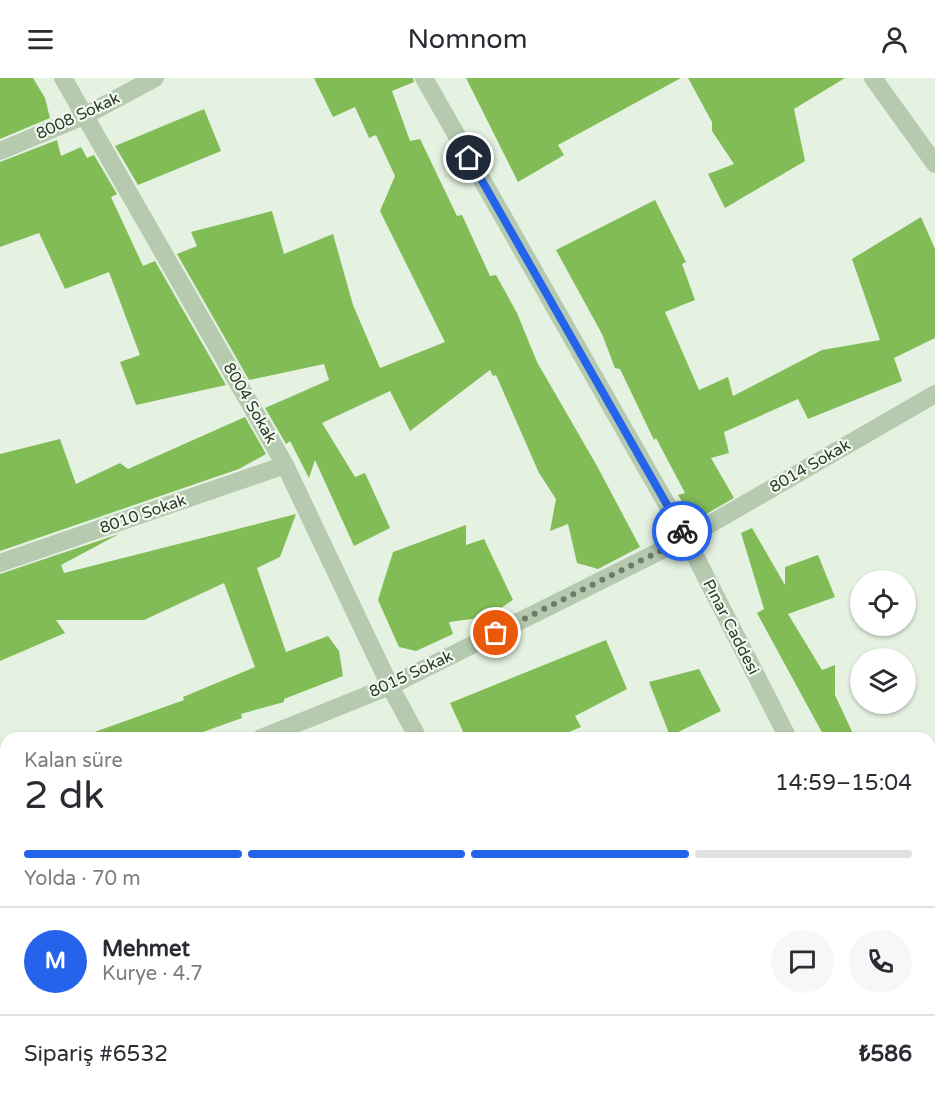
<!DOCTYPE html>
<html lang="tr">
<meta charset="utf-8">
<style>
:root{--surface:#fff;--page:#f7f7f7;--text:#2b2b33;--muted:#7c7c81;--line:#e1e1e2;--accent:#2563eb}
body{margin:0;font-family:"Varela Round",sans-serif;background:var(--page);color:var(--text);height:100vh;display:flex;flex-direction:column;font-size:22px;white-space:nowrap}
*{box-sizing:border-box;margin:0}
p{font-size:20px;color:var(--muted)}
.icon{flex:none;width:33px;height:33px;fill:none;stroke:currentColor;stroke-width:2;stroke-linecap:round;stroke-linejoin:round}
.map{position:relative;flex:1;overflow:hidden}
.panel{position:absolute;left:0px;top:654px;width:936px;height:372px;display:flex;flex-direction:column;background:var(--surface);border-radius:18px 18px 0 0;box-shadow:0 2px 4px #0004}
.panel>*{flex:none}
.buttons{position:absolute;left:850px;top:492px;display:grid;gap:12px}
.buttons a{display:grid;place-items:center;width:66px;height:66px;border-radius:50%;background:var(--surface);box-shadow:0 2px 4px #0004;font-size:30px}
.pin{position:absolute;display:grid;place-items:center;width:51px;height:51px;color:#fff;margin:-26px;border:3px solid #fff;border-radius:50%;box-shadow:0 2px 6px #0007}
.courier{position:absolute;display:grid;place-items:center;width:60px;height:60px;margin:-30px;border:4px solid #2563eb;border-radius:50%;background:#fff;color:#222;box-shadow:0 2px 8px #0007}
.headline em{font-style:normal;font-weight:600}
.headline div{display:flex;flex-direction:column-reverse}
.headline{display:flex;align-items:center;justify-content:space-between;height:102px;padding:0 24px}
h1{font-size:39px;font-weight:600;line-height:45px}
.bar{display:grid;grid-template-columns:repeat(4,1fr);gap:9px 6px;align-content:center;height:72px;padding:0 24px}
.bar i{height:8px;border-radius:4px;background:var(--line)}
.bar .on{background:var(--accent)}
.bar p{grid-column:span 4}
.line{display:flex;align-items:center;gap:15px;padding:0 24px;border-top:2px solid var(--line)}
.line div{flex:1}
.round{display:grid;place-items:center;flex:none;width:63px;height:63px;border-radius:32px;background:var(--page)}
header{display:flex;justify-content:space-between;align-items:center;height:78px;padding:0 24px;background:var(--surface);font-size:27px;font-weight:600}
.map>svg:first-child{display:block}
</style>
<header><svg class="icon" aria-label="menu" viewBox="0 0 24 24"><path d="M4 6h16M4 12h16M4 18h16"/></svg>Nomnom<svg class="icon" aria-label="person" viewBox="0 0 24 24"><circle cx="12" cy="8" r="4"/><path d="M4 21q1-7 8-7t8 7"/></svg></header>
<div class="map">
<svg width="935" height="1026" viewBox="0 0 935 1026">
<rect width="100%" height="100%" fill="#e5f2e2"/>
<!-- building -->
<g fill="#82bc56">
<path d="M0 0H33L45 20 50 40 0 61Z"/>
<path d="M314 0H413L414 4 392 13 410 63 420 61 457 138 462 137 490 198 496 197 517 235 537 284 597 388 640 469 598 491 577 485 568 446 550 453 556 421 539 395 496 297 493 298 490 292 410 353 390 313 322 345 355 399 365 395 390 450 354 468 315 382 309 400 290 363 286 366 265 330 329 302 324 286 249 302 177 176 197 168 191 154 272 133 284 176 333 156 353 227 380 290 445 264 380 133 395 98 376 57 369 60 355 29 333 39Z"/>
<path d="M466 0H681L558 67 564 77 518 104Z"/>
<path d="M688 0H845L794 31 805 83 725 130 708 96 734 86 712 53V44Z"/>
<path d="M204 31 221 73 138 107 115 68Z"/>
<path d="M57 62 61 78 81 69 87 80 94 77 117 116 111 119 143 188 155 183 226 307 136 327 120 284 140 277 109 194 65 211 39 155 0 169V84Z"/>
<path d="M655 122 686 184 682 186 695 222 665 234 699 312 728 299 733 318 822 272 880 262 852 181 921 139 935 171V260L894 280 902 303 808 341 798 321 724 354 729 375 711 380 734 420 694 443 678 417 685 415 656 360 654 362 620 291 615 290 602 256 556 172Z"/>
<path d="M245 339 266 376 239 391 0 473V376L60 361 76 406 120 385 128 391Z"/>
<path d="M296 436 280 479 257 490 286 574 328 558 339 573 343 598 284 621V624L241 636 242 640 186 660H90L89 656 184 622 183 619 255 589 224 505 144 542H56L65 555 0 583V496L119 456 61 487 64 495Z"/>
<path d="M466 447V467L484 461 513 522 487 539 449 544 453 556 416 573 399 569 378 522 393 474Z"/>
<path d="M752 450 785 507V489L818 477 835 519 788 536 822 592 835 587V617L855 660H825L757 535 764 531 741 455Z"/>
<path d="M606 562 627 611 575 638 581 649 555 660H466L450 625Z"/>
<path d="M699 591 721 633 670 658 649 604Z"/>
</g>
<g fill="none" stroke-linecap="round" stroke-linejoin="round">
<!-- path -->
<path stroke="#99ae92" stroke-width="4" stroke-dasharray="3 3" stroke-linecap="butt" d="M130 1020 133 1026"/>
<!-- street -->
<g stroke="#b5caaf" stroke-width="18">
<path d="M63 0 285 387 390 608 418 660"/>
<path d="M424 0 686 460 788 660"/>
<path d="M873 0 935 86"/>
<path d="M0 73 86 37 155 0"/>
<path d="M0 485 285 387"/>
<path d="M261 660 390 608 686 460 935 316"/>
<path d="M0 765 6 762"/>
<path d="M930 936 935 946"/>
<path d="M930 1001 935 999"/>
<path d="M605 1020 608 1026"/>
<path d="M347 1026 357 1020"/>
<path d="M875 1026 888 1020"/>
</g>
</g>
<g fill="none" stroke-linecap="round" stroke-linejoin="round">
<!-- done -->
<path stroke="#707a6c" stroke-width="6" stroke-dasharray="0 10.8" d="M496 555 686 460 682 453"/>
<!-- route -->
<path stroke="#2563eb" stroke-width="8" d="M469 80 682 453"/>
</g>
<g text-anchor="middle" dominant-baseline="central" stroke-width="4.5" stroke-linejoin="round" paint-order="stroke">
<!-- street labels -->
<g font-size="16" fill="#31392c" stroke="#f0faef">
<text transform="translate(78 38) rotate(-25)">8008 Sokak</text>
<text transform="translate(250 325) rotate(60)">8004 Sokak</text>
<text transform="translate(810 388) rotate(-30)">8014 Sokak</text>
<text transform="translate(143 436) rotate(-19)">8010 Sokak</text>
<text transform="translate(731 549) rotate(63)">Pınar Caddesi</text>
<text transform="translate(411 596) rotate(-25)">8015 Sokak</text>
</g>
</g>
</svg>
<div class="buttons">
<a><svg class="icon" aria-label="locate" viewBox="0 0 24 24"><circle cx="12" cy="12" r="6"/><path d="M12 2v4M12 18v4M2 12h4M18 12h4"/></svg></a>
<a><svg class="icon" aria-label="layers" viewBox="0 0 24 24"><path d="M12 4l9 5-9 5-9-5zM3 14l9 5 9-5"/></svg></a>
</div>
<div class="pin" style="left:496px;top:555px;background:#ea580c"><svg class="icon" aria-label="bag" viewBox="0 0 24 24"><path d="M5 8h14l-1 12H6zM9 8a3 3 0 0 1 6 0"/></svg></div>
<div class="pin" style="left:469px;top:80px;background:#1f2937"><svg class="icon" aria-label="home" viewBox="0 0 24 24"><path d="M3 11l9-7 9 7M6 9v11h12V9"/></svg></div>
<div class="courier" style="left:682px;top:453px"><svg class="icon" aria-label="bike" viewBox="0 0 24 24"><circle cx="6" cy="16" r="4"/><circle cx="18" cy="16" r="4"/><path d="M6 16l4-8h5l3 8M10 8l3 8H6M13 5h3"/></svg></div>
<section class="panel">
<div class="headline"><div><h1>2 dk</h1><p>Kalan süre</p></div><em>14:59–15:04</em></div>
<div class="bar"><i class="on"></i><i class="on"></i><i class="on"></i><i></i><p>Yolda · 70 m</p></div>
<div class="line" style="height:108px"><b class="round" style="background:var(--accent);color:#fff">M</b><div><b>Mehmet</b><p>Kurye · 4.7</p></div><a class="round"><svg class="icon" aria-label="chat" viewBox="0 0 24 24"><path d="M4 5h16v11H9l-5 4z"/></svg></a><a class="round"><svg class="icon" aria-label="phone" viewBox="0 0 24 24"><path d="M5 4h4l2 5-3 2q2 4 5 5l2-3 5 2v4C11 20 4 13 5 4z"/></svg></a></div>
<div class="line" style="height:78px"><div>Sipariş #6532</div><b>₺586</b></div>
</section>
</div>
